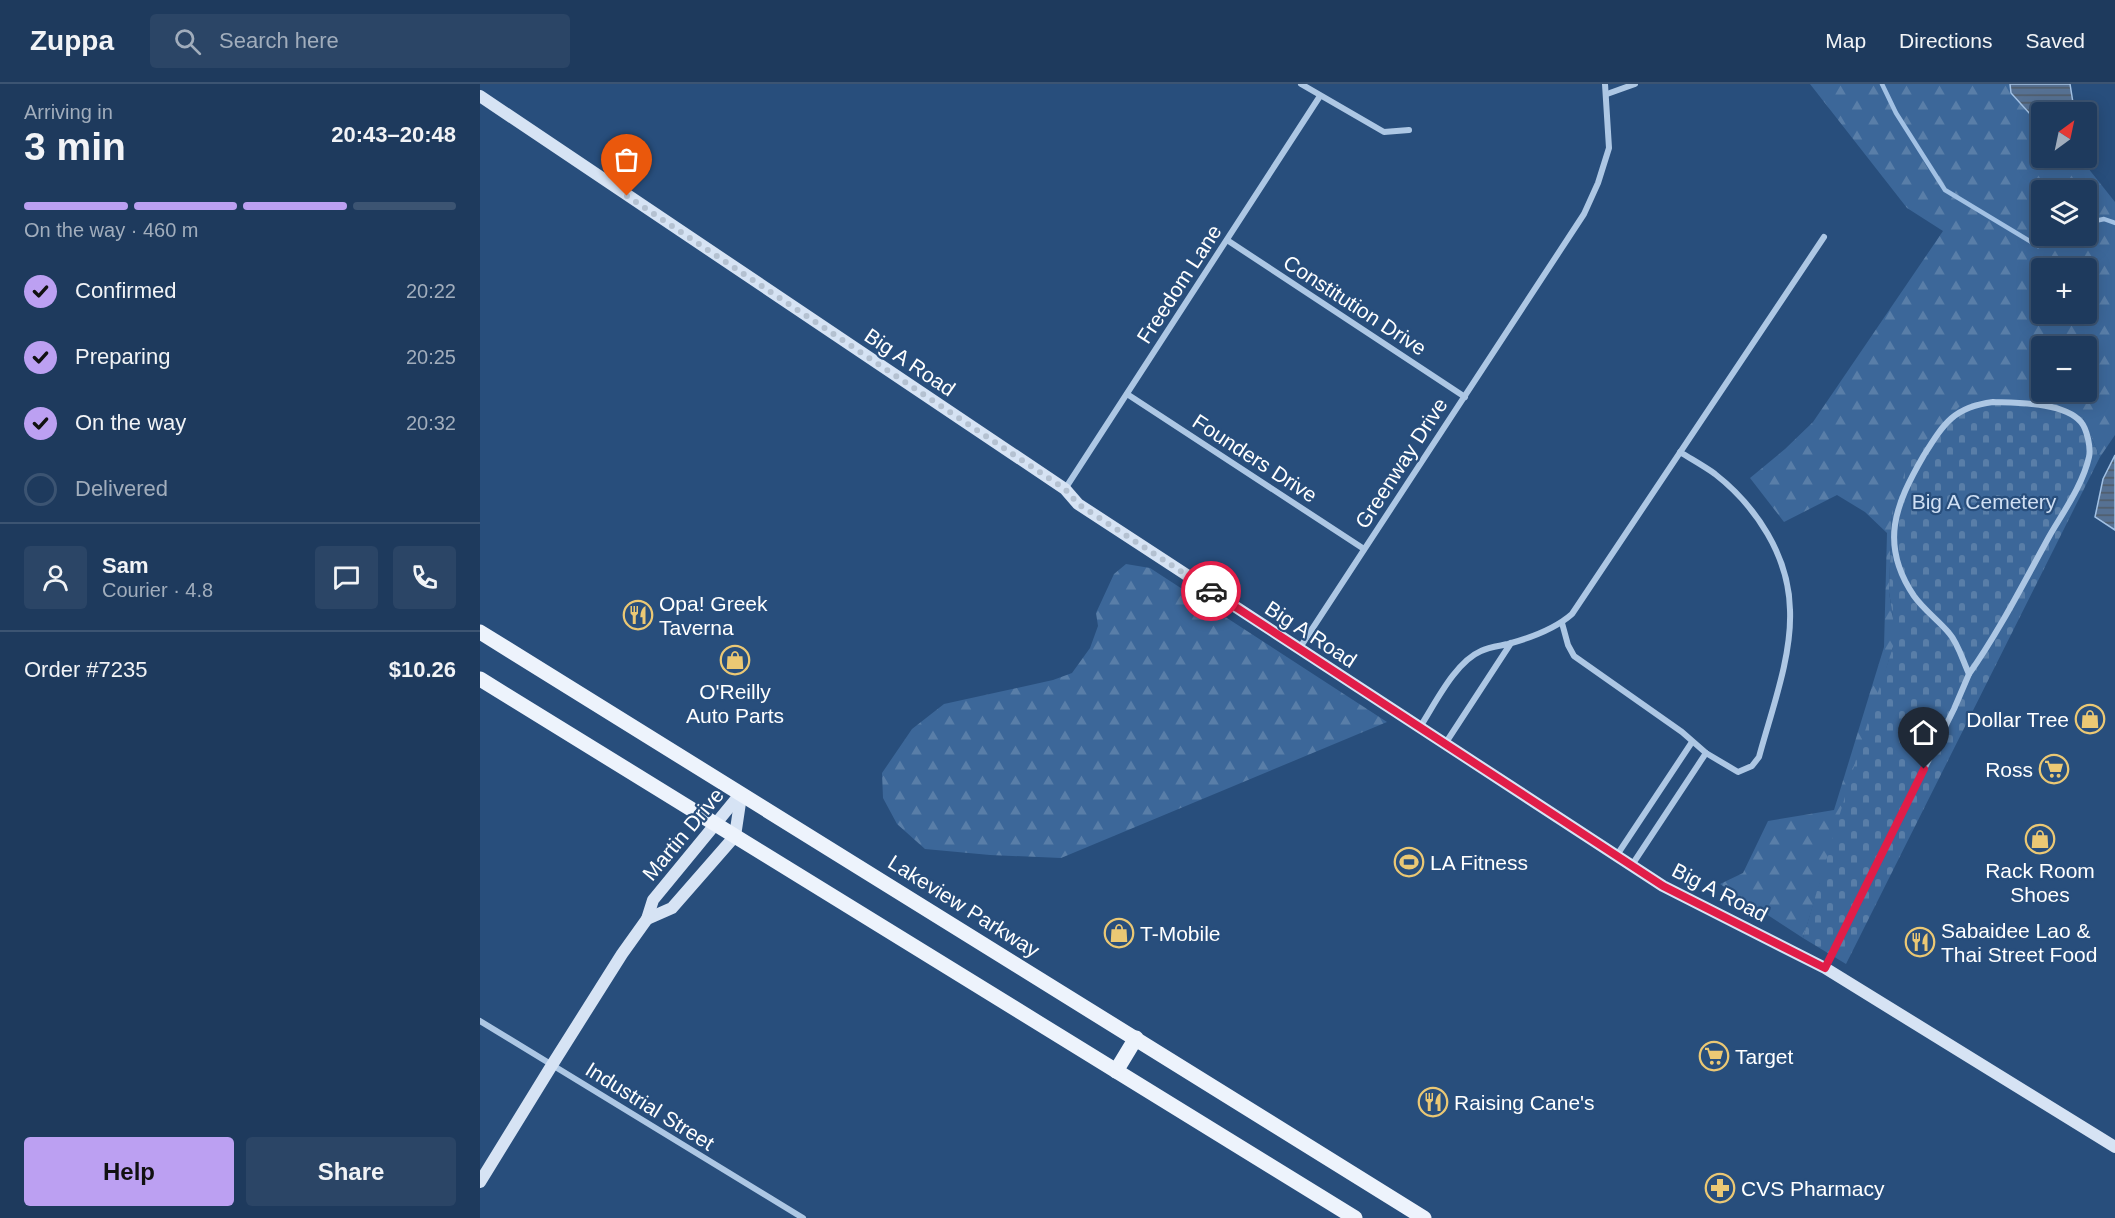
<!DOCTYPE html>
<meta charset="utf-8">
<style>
:root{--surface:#1e3a5d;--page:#2b4566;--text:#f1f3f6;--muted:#a1adbc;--line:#3c5472;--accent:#bca0f2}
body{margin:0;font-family:Arial,sans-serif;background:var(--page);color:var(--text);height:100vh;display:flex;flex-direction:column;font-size:22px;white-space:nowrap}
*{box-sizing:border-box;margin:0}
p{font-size:20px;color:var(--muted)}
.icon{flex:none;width:33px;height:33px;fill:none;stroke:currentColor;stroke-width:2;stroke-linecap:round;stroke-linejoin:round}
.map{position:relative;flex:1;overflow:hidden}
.drawer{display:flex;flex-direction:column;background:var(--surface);width:480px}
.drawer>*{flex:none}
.needle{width:39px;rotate:33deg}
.controls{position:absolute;left:1551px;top:18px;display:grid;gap:12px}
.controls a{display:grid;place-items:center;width:66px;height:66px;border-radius:6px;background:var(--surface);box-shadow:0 3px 15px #0003,0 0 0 2px var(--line);font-size:30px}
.pin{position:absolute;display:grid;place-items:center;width:51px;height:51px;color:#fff;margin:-62px -26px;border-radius:50% 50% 50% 0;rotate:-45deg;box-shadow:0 0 6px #0007}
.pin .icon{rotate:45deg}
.courier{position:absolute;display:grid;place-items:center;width:60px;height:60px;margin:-30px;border:4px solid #e11d48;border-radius:50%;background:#fff;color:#222;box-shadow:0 2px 8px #0007}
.head em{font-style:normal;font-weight:800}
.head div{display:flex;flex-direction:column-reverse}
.head{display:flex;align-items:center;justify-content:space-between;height:102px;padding:0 24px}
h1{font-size:39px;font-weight:800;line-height:45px}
.bar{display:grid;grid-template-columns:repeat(4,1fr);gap:9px 6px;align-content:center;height:72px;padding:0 24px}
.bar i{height:8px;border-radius:4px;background:var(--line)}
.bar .current{background:var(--accent)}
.bar p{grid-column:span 4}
.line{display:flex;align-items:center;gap:15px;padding:0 24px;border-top:2px solid var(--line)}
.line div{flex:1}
.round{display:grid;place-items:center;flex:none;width:63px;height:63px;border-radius:6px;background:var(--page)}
ol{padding:0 24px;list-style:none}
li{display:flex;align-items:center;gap:18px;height:66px}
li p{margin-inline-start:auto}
li .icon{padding:6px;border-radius:50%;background:var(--accent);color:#111;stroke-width:4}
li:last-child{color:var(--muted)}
li i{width:33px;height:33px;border:3px solid var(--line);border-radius:50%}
.action{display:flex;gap:12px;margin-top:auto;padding:12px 24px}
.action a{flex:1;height:69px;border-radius:6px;background:var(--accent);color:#111;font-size:24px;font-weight:800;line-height:69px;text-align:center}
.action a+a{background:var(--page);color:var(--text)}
header{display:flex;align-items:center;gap:36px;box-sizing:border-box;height:84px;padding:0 30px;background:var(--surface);border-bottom:2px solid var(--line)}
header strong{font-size:28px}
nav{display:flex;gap:33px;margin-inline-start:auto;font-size:21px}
.search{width:420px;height:54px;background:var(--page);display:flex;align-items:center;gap:15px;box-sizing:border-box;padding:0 21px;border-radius:6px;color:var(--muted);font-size:22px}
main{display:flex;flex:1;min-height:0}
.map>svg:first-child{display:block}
</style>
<header>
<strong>Zuppa</strong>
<div class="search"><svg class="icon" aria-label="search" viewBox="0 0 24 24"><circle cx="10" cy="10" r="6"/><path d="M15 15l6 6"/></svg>Search here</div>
<nav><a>Map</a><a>Directions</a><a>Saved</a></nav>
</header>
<main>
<section class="drawer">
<div class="head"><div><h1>3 min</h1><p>Arriving in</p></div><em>20:43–20:48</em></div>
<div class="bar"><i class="current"></i><i class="current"></i><i class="current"></i><i></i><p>On the way · 460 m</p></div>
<ol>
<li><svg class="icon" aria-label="check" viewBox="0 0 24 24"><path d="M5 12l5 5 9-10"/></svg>Confirmed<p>20:22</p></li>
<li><svg class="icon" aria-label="check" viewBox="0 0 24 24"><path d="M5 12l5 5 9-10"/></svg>Preparing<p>20:25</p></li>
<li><svg class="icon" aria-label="check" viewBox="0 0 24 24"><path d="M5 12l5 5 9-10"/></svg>On the way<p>20:32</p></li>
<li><i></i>Delivered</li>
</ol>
<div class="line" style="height:108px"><a class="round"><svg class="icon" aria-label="person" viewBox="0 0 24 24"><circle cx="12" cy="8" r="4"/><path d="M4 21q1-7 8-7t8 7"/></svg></a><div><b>Sam</b><p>Courier · 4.8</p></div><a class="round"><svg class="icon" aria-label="chat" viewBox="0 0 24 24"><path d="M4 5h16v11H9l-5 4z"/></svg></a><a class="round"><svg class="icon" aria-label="phone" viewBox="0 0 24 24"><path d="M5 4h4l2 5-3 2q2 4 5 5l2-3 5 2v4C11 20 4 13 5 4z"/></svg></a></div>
<div class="line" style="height:78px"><div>Order #7235</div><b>$10.26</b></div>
<div class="action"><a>Help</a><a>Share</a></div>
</section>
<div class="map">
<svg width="1635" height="1134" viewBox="0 0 1635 1134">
<defs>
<pattern id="forest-firs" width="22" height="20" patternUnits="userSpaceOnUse" patternTransform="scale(1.5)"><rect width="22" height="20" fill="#3c6799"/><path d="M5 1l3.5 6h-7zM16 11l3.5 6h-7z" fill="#597ea8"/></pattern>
<pattern id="cemetery-stones" width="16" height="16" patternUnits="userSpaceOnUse" patternTransform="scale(1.5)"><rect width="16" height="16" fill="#3c6799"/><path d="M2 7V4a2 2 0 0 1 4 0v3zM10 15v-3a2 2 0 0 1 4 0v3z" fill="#597ea8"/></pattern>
<pattern id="water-rules" width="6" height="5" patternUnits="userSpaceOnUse" patternTransform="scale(1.5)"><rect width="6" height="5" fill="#567193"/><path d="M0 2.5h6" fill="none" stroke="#505b68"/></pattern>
</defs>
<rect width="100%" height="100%" fill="#284e7c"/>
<!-- forest -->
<g fill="url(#forest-firs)" fill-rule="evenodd">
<path d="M1330 0H1544L1562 28V74H1600L1635 118V351L1620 373 1603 334 1412 429 1409 508 1413 534V563L1323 854 1240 800 1263 789 1288 737 1354 726 1404 563 1407 449 1385 428 1357 411 1304 438 1270 394 1305 365 1333 338 1463 147 1427 124ZM1562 106H1606V152H1562ZM1562 184H1606V230H1562ZM1562 262H1606V308H1562Z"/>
<path d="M646 480 670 484 907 638 581 774 510 771 445 765 417 740 403 714 402 689 432 645 464 620 573 596 592 589 610 564 618 542 616 529 634 490Z"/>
</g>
<!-- cemetery -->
<path fill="url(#cemetery-stones)" d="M1510 315 1569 318 1603 334 1620 373 1366 880 1323 854 1381 659 1413 563V534L1409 508 1412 429 1430 372 1480 322Z"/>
<!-- water -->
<g fill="url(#water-rules)" stroke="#a2c1e4" stroke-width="1.5">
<path d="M1530 0H1590L1594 25 1592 28H1562L1561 42 1531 9Z"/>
<path d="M1635 371V446L1615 433 1623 395Z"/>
</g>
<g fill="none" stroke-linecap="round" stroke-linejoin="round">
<!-- stream -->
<g stroke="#a2c1e4" stroke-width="4.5">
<path d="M1402 0 1416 29 1465 106 1558 162 1575 152"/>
<path d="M1606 139 1624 135 1635 139"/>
</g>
<!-- street -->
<g stroke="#adc7e4" stroke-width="6">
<path d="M821 0 904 48 929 46"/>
<path d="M1127 10 1155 0"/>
<path d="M747 156 985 313"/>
<path d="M647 310 884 465"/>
<path d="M1513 318C1537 319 1584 318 1601 338 1607 345 1611 364 1609 373 1603 400 1584 427 1570 451 1544 498 1520 546 1489 590 1483 577 1478 559 1469 549 1458 536 1444 526 1434 512 1399 460 1415 421 1444 371 1464 339 1474 323 1513 318Z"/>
<path d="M585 405 840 12"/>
<path d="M1082 539 1088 561 1094 572 1202 648 1226 669 1258 688 1272 682 1279 673C1291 628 1312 573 1310 526 1309 472 1276 422 1235 390 1224 382 1211 375 1200 368"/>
<path d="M819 565 1104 130 1118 99 1129 64 1125 0"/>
<path d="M940 643C955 620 975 578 1001 567 1009 563 1019 562 1028 560 1050 554 1075 545 1092 530L1344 153"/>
<path d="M965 660 1031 559"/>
<path d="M1137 771 1212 658"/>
<path d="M1152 781 1226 669"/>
<path d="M1345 884 1474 625 1489 590"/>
<path d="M0 937 323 1134"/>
</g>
<!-- secondary -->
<g stroke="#d6e3f4" stroke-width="12">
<path d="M0 12 585 405 598 420 1183 802 1345 884 1635 1063"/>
<path d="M167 835 192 824 255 752 261 712"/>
<path d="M0 1098 72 981 142 870 167 835 173 816 261 709"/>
</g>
<!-- primary -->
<g stroke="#edf3fc" stroke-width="15">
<path d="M0 548 944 1134"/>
<path d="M0 595 875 1134"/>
<path d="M636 987 656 954"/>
</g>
</g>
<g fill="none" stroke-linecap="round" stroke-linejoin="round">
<!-- done -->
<path stroke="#b4c1d1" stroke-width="6" stroke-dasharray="0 10.8" d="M147 112 585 405 598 420 731 507"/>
<!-- route -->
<path stroke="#e11d48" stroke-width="8" d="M731 507 1183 802 1345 884 1444 685"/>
</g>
<!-- icons -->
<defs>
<g id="restaurant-ring" transform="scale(1.5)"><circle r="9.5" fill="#284e7c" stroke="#ebc874" stroke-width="1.5"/><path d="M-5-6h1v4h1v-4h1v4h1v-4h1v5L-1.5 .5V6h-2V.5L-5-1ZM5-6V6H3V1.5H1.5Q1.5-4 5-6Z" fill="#ebc874"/></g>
<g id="shop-ring" transform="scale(1.5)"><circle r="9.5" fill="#284e7c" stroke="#ebc874" stroke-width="1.5"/><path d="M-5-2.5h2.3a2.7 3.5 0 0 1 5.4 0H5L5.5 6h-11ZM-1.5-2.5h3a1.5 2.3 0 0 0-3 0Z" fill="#ebc874"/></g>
<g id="supermarket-ring" transform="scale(1.5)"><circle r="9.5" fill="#284e7c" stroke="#ebc874" stroke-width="1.5"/><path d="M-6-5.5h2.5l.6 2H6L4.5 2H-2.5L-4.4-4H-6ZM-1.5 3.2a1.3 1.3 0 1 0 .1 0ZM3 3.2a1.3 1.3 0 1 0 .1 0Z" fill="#ebc874"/></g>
<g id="stadium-ring" transform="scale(1.5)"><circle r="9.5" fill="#284e7c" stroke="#ebc874" stroke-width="1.5"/><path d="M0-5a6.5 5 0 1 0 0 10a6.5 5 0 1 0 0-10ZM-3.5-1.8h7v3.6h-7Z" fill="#ebc874"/></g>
<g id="pharmacy-ring" transform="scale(1.5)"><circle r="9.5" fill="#284e7c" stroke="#ebc874" stroke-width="1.5"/><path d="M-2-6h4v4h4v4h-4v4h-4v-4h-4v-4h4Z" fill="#ebc874"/></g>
</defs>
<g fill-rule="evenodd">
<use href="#restaurant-ring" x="158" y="531"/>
<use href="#shop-ring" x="255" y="576"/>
<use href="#shop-ring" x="1610" y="635"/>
<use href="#supermarket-ring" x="1574" y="685"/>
<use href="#shop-ring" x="1560" y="755"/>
<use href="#stadium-ring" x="929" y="778"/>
<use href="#shop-ring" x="639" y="849"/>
<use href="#restaurant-ring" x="1440" y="858"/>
<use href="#supermarket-ring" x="1234" y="972"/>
<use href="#restaurant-ring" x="953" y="1018"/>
<use href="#pharmacy-ring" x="1240" y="1104"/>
</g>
<g text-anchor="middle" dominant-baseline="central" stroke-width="4.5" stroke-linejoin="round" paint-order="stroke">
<!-- street labels -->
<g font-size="21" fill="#fff" stroke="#284e7c">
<text transform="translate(699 200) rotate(-57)">Freedom Lane</text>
<text transform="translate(875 221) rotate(33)">Constitution Drive</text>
<text transform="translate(430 278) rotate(34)">Big A Road</text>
<text transform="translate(775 374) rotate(33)">Founders Drive</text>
<text transform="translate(921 379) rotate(-57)">Greenway Drive</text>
<text transform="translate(831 550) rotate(33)">Big A Road</text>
<text transform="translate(203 750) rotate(-50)">Martin Drive</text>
<text transform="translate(1240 808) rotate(27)">Big A Road</text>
<text transform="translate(484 822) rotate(32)">Lakeview Parkway</text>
<text transform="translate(170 1022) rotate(32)">Industrial Street</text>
</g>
<!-- park labels -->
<g font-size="21" fill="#d0e0f4" stroke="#284e7c">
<text x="1504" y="417">Big A Cemetery</text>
</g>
<!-- poi labels -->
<g font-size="21" fill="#fff" stroke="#284e7c" text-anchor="start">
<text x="179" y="519">Opa! Greek<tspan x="179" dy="24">Taverna</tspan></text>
<text x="255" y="607" text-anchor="middle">O'Reilly<tspan x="255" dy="24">Auto Parts</tspan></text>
<text x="1589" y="635" text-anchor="end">Dollar Tree</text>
<text x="1553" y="685" text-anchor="end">Ross</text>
<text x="950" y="778">LA Fitness</text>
<text x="1560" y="786" text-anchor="middle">Rack Room<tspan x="1560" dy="24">Shoes</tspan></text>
<text x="1461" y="846">Sabaidee Lao &amp;<tspan x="1461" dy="24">Thai Street Food</tspan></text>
<text x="660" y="849">T-Mobile</text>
<text x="1255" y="972">Target</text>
<text x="974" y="1018">Raising Cane's</text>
<text x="1261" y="1104">CVS Pharmacy</text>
</g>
</g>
</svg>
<div class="controls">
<a><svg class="needle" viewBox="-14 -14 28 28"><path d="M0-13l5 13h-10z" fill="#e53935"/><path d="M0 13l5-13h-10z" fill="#a1adbc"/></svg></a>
<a><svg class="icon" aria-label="layers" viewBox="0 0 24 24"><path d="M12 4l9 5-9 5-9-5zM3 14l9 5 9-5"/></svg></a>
<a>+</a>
<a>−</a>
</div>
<div class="pin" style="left:147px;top:112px;background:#ea580c"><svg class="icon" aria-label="bag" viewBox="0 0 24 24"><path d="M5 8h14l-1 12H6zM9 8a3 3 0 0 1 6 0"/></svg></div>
<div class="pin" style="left:1444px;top:685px;background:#1f2937"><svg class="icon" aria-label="home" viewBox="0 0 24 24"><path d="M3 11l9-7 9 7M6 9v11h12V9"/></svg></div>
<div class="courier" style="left:731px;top:507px"><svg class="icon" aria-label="car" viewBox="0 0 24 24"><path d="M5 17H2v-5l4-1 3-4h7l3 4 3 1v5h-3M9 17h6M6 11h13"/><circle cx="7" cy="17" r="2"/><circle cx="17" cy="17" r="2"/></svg></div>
</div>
</main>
